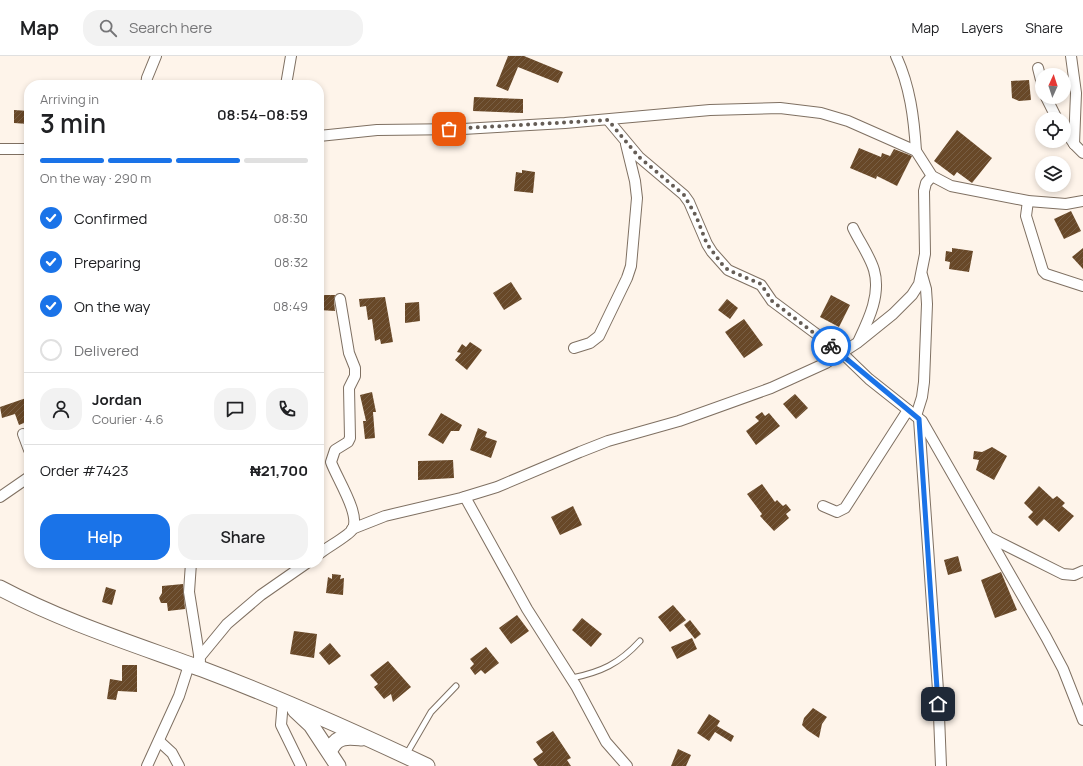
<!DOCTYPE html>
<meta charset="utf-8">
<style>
:root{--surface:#fff;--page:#f2f2f2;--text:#202124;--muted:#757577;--line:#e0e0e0;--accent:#1a73e8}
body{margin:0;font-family:Manrope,sans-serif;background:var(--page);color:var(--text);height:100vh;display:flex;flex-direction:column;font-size:15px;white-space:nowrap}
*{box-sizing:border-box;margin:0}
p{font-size:13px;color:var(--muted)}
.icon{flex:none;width:22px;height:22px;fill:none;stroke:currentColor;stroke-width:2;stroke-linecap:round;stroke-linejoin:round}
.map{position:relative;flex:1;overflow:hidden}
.panel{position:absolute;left:24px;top:24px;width:300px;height:488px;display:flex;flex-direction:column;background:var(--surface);border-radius:16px;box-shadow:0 2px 6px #0003}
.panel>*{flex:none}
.needle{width:26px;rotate:3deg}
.tools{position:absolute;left:1035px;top:12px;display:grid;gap:8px}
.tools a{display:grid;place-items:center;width:36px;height:36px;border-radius:50%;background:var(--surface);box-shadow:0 2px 6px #0003;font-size:20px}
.pin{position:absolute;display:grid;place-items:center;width:34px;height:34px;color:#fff;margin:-17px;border-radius:8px;box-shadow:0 2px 6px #0006}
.courier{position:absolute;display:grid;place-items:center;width:40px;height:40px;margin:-20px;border:3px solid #1a73e8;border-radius:50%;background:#fff;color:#222;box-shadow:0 1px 5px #0007}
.head em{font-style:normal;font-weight:600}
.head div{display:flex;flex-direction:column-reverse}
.head{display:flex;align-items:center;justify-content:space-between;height:68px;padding:0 16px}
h1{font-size:26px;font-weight:600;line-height:30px}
.bar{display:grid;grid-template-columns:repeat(4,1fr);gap:6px 4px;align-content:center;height:48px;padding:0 16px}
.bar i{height:5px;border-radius:3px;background:var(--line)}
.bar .on{background:var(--accent)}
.bar p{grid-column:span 4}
.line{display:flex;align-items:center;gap:10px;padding:0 16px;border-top:1px solid var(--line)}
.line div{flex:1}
.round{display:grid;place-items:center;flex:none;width:42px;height:42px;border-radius:16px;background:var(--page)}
ol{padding:0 16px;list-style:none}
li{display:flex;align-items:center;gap:12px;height:44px}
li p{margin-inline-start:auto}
li .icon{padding:4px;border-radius:50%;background:var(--accent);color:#fff;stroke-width:4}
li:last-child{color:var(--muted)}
li i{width:22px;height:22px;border:2px solid var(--line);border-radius:50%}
.button{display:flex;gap:8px;margin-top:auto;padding:8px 16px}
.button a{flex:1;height:46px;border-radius:16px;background:var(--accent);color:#fff;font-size:16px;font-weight:600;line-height:46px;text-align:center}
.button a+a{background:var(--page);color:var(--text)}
header{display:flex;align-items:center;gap:24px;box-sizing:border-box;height:56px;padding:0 20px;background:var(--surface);border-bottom:1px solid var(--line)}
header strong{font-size:19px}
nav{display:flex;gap:22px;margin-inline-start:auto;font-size:14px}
.search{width:280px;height:36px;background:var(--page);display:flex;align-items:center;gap:10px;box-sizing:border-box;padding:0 14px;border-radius:16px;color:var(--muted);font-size:15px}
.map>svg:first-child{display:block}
</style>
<header>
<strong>Map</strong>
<div class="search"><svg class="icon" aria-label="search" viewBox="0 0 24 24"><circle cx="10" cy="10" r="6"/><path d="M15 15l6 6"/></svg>Search here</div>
<nav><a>Map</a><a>Layers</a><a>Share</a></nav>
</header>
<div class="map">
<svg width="1083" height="710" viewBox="0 0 1083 710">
<defs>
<pattern id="building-hatch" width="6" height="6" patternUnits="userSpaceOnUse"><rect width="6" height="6" fill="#684828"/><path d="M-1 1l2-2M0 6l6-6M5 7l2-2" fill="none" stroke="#785e44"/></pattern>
</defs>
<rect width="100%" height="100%" fill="#fef4ea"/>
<!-- building -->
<g fill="url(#building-hatch)">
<path d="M508 0H524L563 16 558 27 518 11 508 35 496 30Z"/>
<path d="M1029 24 1031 44 1019 45 1012 42 1011 25Z"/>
<path d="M474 41 523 43V57L473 55Z"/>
<path d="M14 54 29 55 28 68 14 67Z"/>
<path d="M957 74 992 102 972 127 957 116 954 120 934 105Z"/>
<path d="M859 92 881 101 882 97 890 100 894 93 912 100 897 130 877 120 876 123 850 112Z"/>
<path d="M522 114 535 116 533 137 514 135 516 116 522 117Z"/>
<path d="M1071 155 1081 175 1064 183 1054 163Z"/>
<path d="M952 192 973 195 969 216 949 213 950 206 945 205 946 195 952 196Z"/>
<path d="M1083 192V213L1072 201Z"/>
<path d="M511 226 522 243 504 254 493 237Z"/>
<path d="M319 239H335L334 244 335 255 319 254Z"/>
<path d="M831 239 850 249 839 271 820 261Z"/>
<path d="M385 241 393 286 381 288 380 283 375 285 372 263 368 264 366 250 360 251 359 243Z"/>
<path d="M727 243 738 252 730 263 718 254Z"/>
<path d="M419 246 420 265 405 267V247Z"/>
<path d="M744 263 763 289 744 302 725 276Z"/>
<path d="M470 286 482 294 467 314 455 304 461 297 457 296 462 288 466 291Z"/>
<path d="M372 336 376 356H373L375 382 365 383 363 365H366L360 339Z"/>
<path d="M795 338 808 352 796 363 783 348Z"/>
<path d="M29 341V365L19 369 15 358 2 362 0 351Z"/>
<path d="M762 356 765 360 769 357 780 370 756 389 746 375 759 365 755 361Z"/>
<path d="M441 357 462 369 459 375H451L443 388 428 379Z"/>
<path d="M478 372 487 376 485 381 497 385 491 402 470 394Z"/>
<path d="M992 391 1007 400 994 424 976 414 979 404 973 403 974 395 982 396Z"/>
<path d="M453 404 454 422 418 424V405Z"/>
<path d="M762 428 775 446 777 444 783 450 786 448 791 454 786 458 789 462 774 475 760 460 762 458 747 438Z"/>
<path d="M1039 430 1053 443 1057 440 1065 447 1062 450 1074 460 1059 476 1044 463 1037 470 1028 461 1033 456 1024 447Z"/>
<path d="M573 450 582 469 560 479 551 461Z"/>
<path d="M958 500 962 515 948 519 944 504Z"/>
<path d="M1001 516 1017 554 995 562 981 524Z"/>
<path d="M332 518 341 519 340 523 344 522 343 539 326 537 328 521 332 523Z"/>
<path d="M183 528 185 553 168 555 167 547H161L159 542 162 537V530Z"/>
<path d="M106 531 116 534 112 549 102 546Z"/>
<path d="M673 549 686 564 670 576 658 561Z"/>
<path d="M517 559 529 575 511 588 499 572Z"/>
<path d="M582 562 602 578 591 591 572 574Z"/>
<path d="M690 564 701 578 695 583 684 569Z"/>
<path d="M294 575 317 578 314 602 290 598Z"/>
<path d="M692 582 697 593 677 603 671 591Z"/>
<path d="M330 587 341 600 329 609 319 597Z"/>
<path d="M486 591 499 607 485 618 481 614 475 619 470 612 474 608 470 603Z"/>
<path d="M388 605 411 631 393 646 391 638 384 643 374 631 378 628 370 619Z"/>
<path d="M122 609H137V636L118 635 116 644 107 643 110 623 122 625Z"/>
<path d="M813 652 827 661 822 668 819 682 807 674 802 669 804 662Z"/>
<path d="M709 658 720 665 717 670 734 680 731 686 715 676 709 685 697 677Z"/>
<path d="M553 675 571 702 567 704 571 710H538L533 703 543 696 536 686Z"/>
<path d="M678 693 691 699 686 710H671Z"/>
</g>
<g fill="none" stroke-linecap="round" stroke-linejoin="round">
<!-- lane casing -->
<g stroke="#7f7062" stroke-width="7">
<g id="lane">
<path d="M572 622C601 616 619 608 640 585"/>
<path d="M406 699 431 656 456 630"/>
</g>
</g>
<!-- street casing -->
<g stroke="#7f7062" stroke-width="12">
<g id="street">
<path d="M896 0C910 30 914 62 916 95"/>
<path d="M1071 0 1076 37 1074 88"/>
<path d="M1038 12 1042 28"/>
<path d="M146 29 147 22 156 0"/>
<path d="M286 29 291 0"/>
<path d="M1046 41 1057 63"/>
<path d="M608 64 639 101 684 139 689 146 707 188 712 196 728 214 761 229 772 245 842 297 869 323 922 365 1046 581 1063 613 1083 664"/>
<path d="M1064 73 1074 88 1083 97"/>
<path d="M319 80 377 74 463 73 565 67 710 54 780 52 821 57 848 65 916 95 932 120 951 130 1028 145 1066 148 1083 145"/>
<path d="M0 93H29"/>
<path d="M1028 145 1026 160 1043 215 1046 218 1083 230"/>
<path d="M853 172C859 185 870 200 874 214 881 238 869 263 859 284"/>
<path d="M574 292 590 287 599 280 627 222 631 210 637 142 635 125 626 88"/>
<path d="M916 360 922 341 924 326 927 248 926 233 922 219"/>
<path d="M919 363 938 634 941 710"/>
<path d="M23 378 29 394"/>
<path d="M0 441 29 421"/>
<path d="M465 441 527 553 576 630 606 686 627 710"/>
<path d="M823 450 837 456 845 452 908 354"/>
<path d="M352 473 385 460 461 442 497 431 580 396 608 385 679 365 771 332 826 307 857 287 893 258 912 239 919 228 925 198 924 135 926 127 932 120"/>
<path d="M989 481 1063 518 1074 519 1083 515"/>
<path d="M319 498C326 492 348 480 352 474 362 460 336 421 331 406L335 394 348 386 350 382 349 332 355 320V312L349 297 340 243"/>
<path d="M191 507 189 536 200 605"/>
<path d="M199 602 227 568 261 539 307 507"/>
<path d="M283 645 281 669 301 710"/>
<path d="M159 685 172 697 179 710"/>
<path d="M147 710 179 640 189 609"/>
</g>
</g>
<!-- secondary casing -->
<g stroke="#7f7062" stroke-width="17">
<g id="secondary">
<path d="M0 532C64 566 134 588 202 613 279 642 353 675 427 710"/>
<path d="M295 654 311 669 338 710"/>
<path d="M332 691C338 679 350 681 362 682"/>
</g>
</g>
<!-- lane -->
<use href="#lane" stroke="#fff" stroke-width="5"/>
<!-- street -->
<use href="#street" stroke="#fff" stroke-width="10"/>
<!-- secondary -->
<use href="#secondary" stroke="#fff" stroke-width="15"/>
</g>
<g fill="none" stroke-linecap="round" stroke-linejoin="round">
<!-- done -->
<path stroke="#655d56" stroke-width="4" stroke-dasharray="0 7.2" d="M449 73 608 64 639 101 684 139 696 160 707 188 722 208 728 214 761 228 772 245 831 290"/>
<!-- route -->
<path stroke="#1a73e8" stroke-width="5" d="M831 290 919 363 938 648"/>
</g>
</svg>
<div class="tools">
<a><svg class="needle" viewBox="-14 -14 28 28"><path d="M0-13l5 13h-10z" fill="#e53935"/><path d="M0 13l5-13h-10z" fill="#757577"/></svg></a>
<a><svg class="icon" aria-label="locate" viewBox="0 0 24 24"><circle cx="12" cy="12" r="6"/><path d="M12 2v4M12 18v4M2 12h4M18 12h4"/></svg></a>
<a><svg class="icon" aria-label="layers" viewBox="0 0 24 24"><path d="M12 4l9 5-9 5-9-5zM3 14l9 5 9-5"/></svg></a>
</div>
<div class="pin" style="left:449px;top:73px;background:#ea580c"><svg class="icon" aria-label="bag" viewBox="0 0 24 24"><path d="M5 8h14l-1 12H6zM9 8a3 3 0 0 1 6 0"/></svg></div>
<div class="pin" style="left:938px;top:648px;background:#1f2937"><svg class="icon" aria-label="home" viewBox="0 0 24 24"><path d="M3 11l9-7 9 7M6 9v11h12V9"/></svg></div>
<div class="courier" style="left:831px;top:290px"><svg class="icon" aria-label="bike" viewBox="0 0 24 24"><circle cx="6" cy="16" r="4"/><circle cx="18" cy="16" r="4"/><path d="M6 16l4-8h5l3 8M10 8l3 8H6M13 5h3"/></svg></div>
<section class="panel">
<div class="head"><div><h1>3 min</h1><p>Arriving in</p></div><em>08:54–08:59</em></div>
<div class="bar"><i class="on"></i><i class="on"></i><i class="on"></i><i></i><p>On the way · 290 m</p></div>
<ol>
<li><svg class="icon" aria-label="check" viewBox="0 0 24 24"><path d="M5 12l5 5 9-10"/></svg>Confirmed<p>08:30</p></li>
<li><svg class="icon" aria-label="check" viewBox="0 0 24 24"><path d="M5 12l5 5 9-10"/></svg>Preparing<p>08:32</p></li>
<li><svg class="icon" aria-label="check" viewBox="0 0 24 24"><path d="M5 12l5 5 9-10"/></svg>On the way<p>08:49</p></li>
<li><i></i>Delivered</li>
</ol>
<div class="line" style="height:72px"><a class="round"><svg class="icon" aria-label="person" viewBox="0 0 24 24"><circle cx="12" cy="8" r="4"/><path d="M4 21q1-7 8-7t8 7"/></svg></a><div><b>Jordan</b><p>Courier · 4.6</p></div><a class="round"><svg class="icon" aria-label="chat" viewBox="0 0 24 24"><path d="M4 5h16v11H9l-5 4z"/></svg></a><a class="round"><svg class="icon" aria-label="phone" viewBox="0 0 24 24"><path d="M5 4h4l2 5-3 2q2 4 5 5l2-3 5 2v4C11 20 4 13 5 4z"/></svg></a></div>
<div class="line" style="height:52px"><div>Order #7423</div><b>₦21,700</b></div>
<div class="button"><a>Help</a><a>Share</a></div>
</section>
</div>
